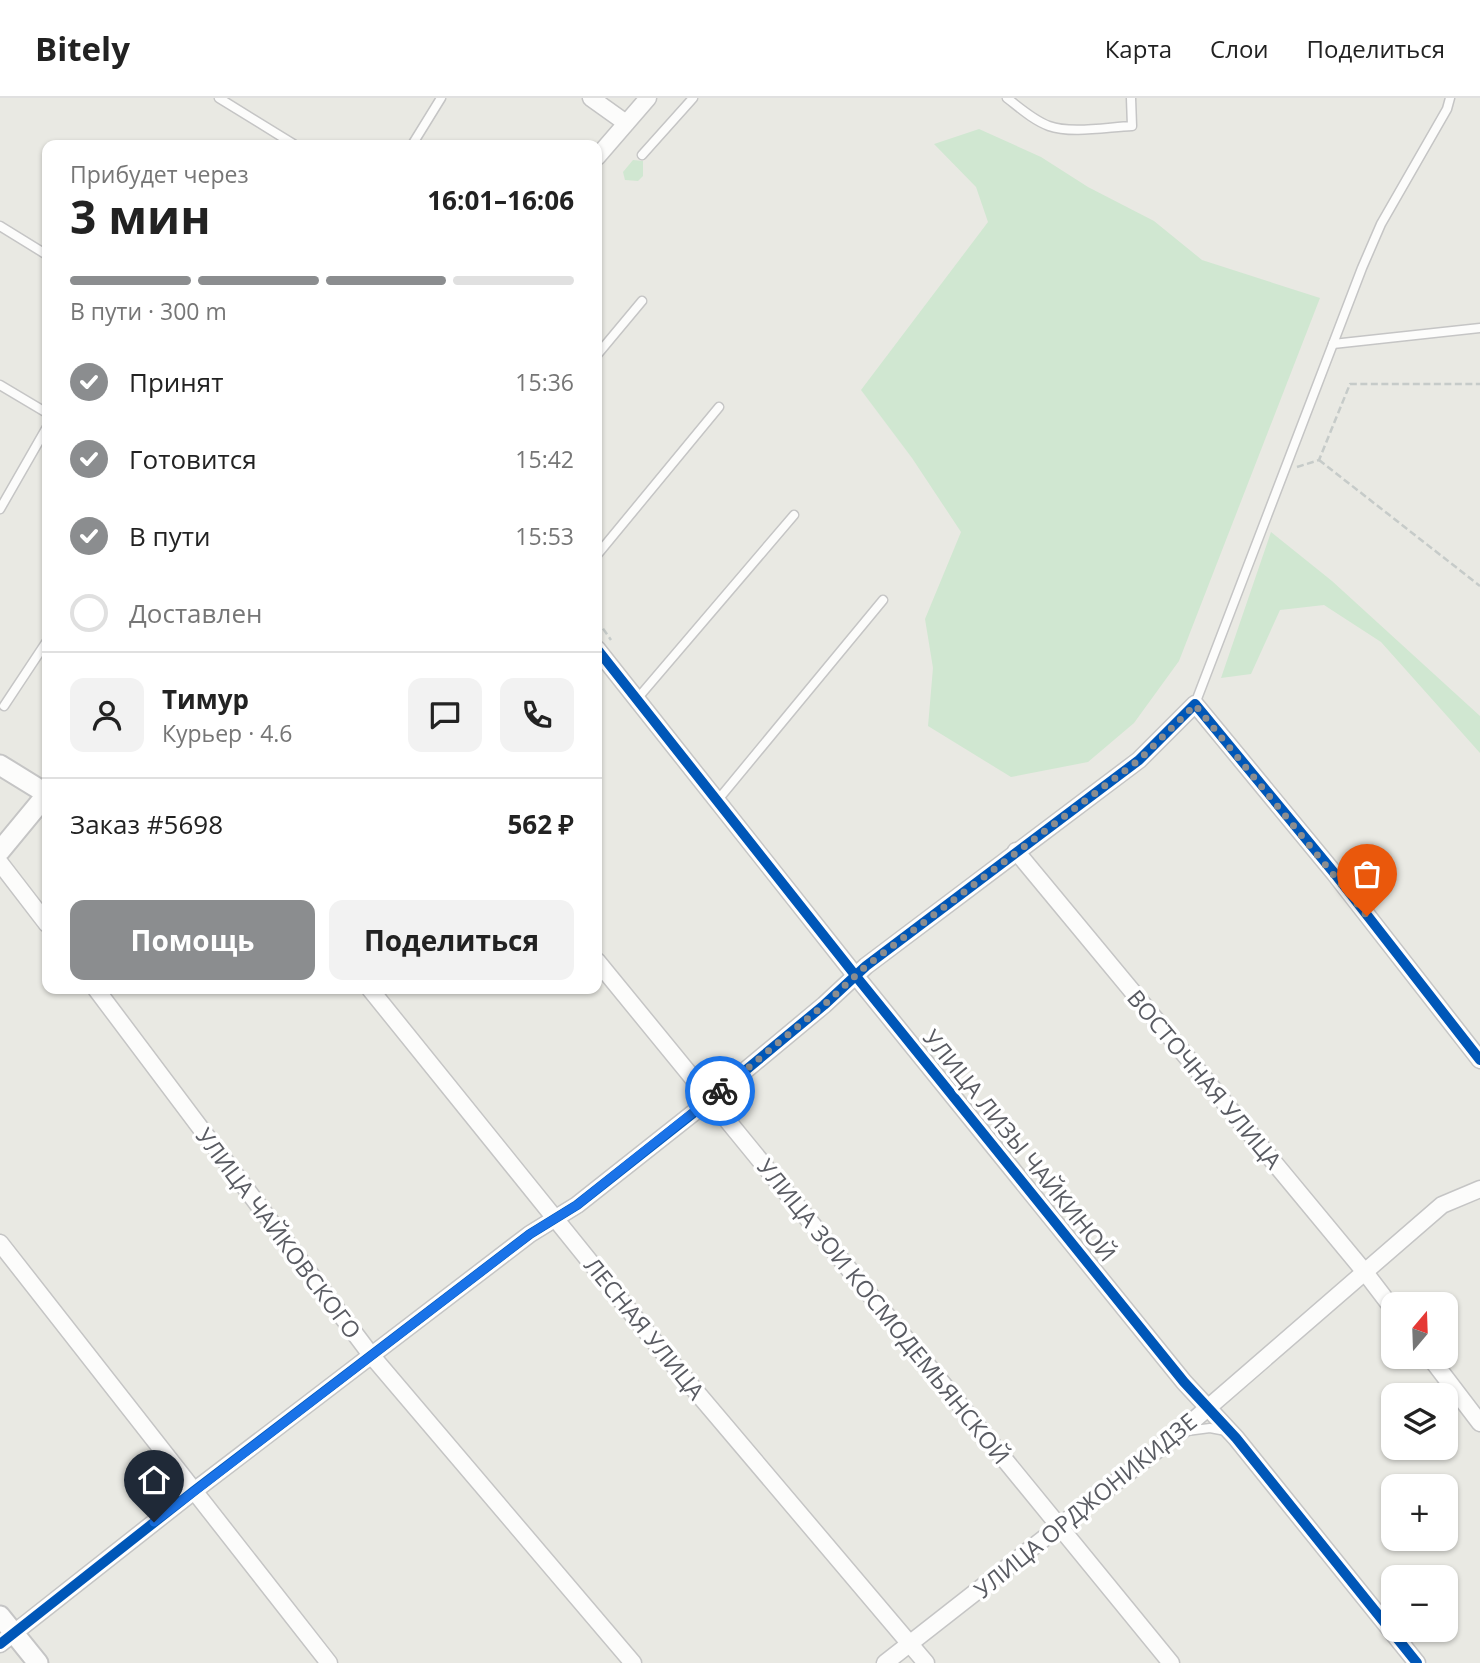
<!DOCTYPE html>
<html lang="ru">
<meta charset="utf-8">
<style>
:root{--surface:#fff;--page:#f2f2f2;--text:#222;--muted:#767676;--line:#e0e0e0;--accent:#8b8d8f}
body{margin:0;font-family:"Open Sans",sans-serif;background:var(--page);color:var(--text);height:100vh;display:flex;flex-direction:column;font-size:26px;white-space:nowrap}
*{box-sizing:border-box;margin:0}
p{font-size:23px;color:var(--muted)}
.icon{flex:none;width:38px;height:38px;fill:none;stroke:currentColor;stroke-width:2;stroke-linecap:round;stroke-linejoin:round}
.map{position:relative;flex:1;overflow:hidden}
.details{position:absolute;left:42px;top:42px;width:560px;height:854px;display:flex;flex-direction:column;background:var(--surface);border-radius:14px;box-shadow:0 2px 5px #0004}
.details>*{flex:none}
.needle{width:46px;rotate:19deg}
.fabs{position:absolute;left:1381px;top:1194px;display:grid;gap:14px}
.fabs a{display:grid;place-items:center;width:77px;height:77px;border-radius:14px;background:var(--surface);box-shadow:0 2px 5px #0004;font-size:35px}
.pin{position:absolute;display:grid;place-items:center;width:60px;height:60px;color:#fff;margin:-72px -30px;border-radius:50% 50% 50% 0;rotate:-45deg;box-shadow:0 0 7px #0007}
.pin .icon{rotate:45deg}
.courier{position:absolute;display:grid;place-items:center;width:70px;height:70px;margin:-35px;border:5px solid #1a73e8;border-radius:50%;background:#fff;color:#222;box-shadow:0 2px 9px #0007}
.summary em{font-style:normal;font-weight:700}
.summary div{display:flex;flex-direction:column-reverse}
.summary{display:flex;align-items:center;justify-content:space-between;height:119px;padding:0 28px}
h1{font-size:46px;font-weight:700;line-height:52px}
.bar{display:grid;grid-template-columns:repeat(4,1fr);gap:10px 7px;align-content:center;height:84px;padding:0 28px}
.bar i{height:9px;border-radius:5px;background:var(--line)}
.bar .current{background:var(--accent)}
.bar p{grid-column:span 4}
.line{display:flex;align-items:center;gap:18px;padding:0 28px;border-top:2px solid var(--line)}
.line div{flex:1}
.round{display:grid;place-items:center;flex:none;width:74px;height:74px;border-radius:14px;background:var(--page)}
ol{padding:0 28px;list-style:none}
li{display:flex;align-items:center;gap:21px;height:77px}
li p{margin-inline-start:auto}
li .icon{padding:7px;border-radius:50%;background:var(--accent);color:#fff;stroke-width:4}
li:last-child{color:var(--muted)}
li i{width:38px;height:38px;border:4px solid var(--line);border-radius:50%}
.action{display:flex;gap:14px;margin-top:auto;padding:14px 28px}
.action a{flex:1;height:80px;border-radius:14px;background:var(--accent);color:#fff;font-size:28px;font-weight:700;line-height:80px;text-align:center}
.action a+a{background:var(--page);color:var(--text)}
header{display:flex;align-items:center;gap:42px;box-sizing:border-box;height:98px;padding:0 35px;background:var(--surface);border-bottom:2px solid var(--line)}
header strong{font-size:33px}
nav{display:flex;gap:38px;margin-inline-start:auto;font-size:24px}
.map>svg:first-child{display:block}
</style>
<header>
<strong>Bitely</strong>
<nav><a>Карта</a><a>Слои</a><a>Поделиться</a></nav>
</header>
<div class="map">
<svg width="1480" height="1565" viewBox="0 0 1480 1565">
<rect width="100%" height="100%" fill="#e9e9e3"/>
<!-- green -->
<g fill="#d0e7d1">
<path d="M979 31 1041 59 1088 89 1154 123 1202 162 1320 200 1179 563 1134 625 1088 664 1011 679 928 628 933 570 925 521 961 434 912 360 861 292 988 124 976 89 934 46Z"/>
<path d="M633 62 643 63V78L638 83 625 82 623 74Z"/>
<path d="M1271 434 1332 483 1480 618V655L1381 544 1324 507 1280 512 1251 576 1221 580Z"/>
</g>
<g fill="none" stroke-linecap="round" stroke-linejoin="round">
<!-- service casing -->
<g stroke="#c5c5c5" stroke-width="11">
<g id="service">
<path d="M219 0 295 47"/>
<path d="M1007 0C1020 10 1033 22 1049 28 1071 36 1108 29 1132 28L1131 0"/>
<path d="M412 47 441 0"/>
<path d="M642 57 693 0"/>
<path d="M0 128 47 157"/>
<path d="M1333 246 1480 230"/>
<path d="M597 257 642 203"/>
<path d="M0 287 47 315"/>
<path d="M0 411 47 329"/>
<path d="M597 457 719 309"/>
<path d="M637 601 794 417"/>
<path d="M1195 606 1362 170 1381 126 1447 11 1450 0"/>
<path d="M4 608 47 543"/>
<path d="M717 703 883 502"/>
<path d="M1187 1333 1210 1330 1226 1333"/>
</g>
</g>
<!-- minor casing -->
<g stroke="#c5c5c5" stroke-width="19">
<g id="minor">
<path d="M591 0 626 25"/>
<path d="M597 59 648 0"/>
<path d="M597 551 855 877 1184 1284 1236 1340 1417 1565"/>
<path d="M1016 753 1364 1173 1393 1211"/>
<path d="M0 765 47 826"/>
<path d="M597 863 1171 1565"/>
<path d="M96 891 371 1257 633 1565"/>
<path d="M370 891 666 1258 926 1565"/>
<path d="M0 1145 329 1565"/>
<path d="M1429 1258 1480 1325"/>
<path d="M0 1546 194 1393 530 1136 577 1107 711 1001 824 907 866 868 1139 662 1195 606 1335 776 1480 962"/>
<path d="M885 1565 1180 1334 1442 1107 1480 1091"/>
</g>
</g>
<!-- tertiary casing -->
<g stroke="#c5c5c5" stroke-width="23">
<g id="tertiary">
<path d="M0 667 47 696"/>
<path d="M0 753 47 696"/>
<path d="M0 1518 38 1565"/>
</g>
</g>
<!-- path -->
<g stroke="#c6cbc9" stroke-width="2.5" stroke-dasharray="7 3.5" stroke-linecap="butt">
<path d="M1319 362 1480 488"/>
<path d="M1297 369 1319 362 1350 286H1480"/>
<path d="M597 522 611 542"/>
</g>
<!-- service -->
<use href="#service" stroke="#fcfcfb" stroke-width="8"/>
<!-- minor -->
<use href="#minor" stroke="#fcfcfb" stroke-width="16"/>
<!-- tertiary -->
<use href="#tertiary" stroke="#fcfcfb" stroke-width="19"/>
<!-- cycleway casing -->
<g stroke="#fff" stroke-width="15">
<g id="cycleway">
<path d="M597 551 855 877 1184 1284 1236 1340 1417 1565"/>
<path d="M0 1546 194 1393 530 1136 577 1107 711 1001 824 907 866 868 1139 662 1195 606 1335 776 1480 962"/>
</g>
</g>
<!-- cycleway -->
<use href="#cycleway" stroke="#0057b8" stroke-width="10"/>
</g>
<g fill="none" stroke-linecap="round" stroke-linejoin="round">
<!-- done -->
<path stroke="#8b8d8f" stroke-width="7" stroke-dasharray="0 12.6" d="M720 993 824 907 866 868 1139 662 1195 607 1367 818"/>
<!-- route -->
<path stroke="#1a73e8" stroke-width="9" d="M154 1424 530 1136 577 1107 720 993"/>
</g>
<g text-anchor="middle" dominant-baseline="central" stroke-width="7" stroke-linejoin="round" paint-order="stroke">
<!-- street labels -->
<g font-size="23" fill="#595b62" stroke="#fff">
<text transform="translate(1205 981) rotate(50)">ВОСТОЧНАЯ УЛИЦА</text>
<text transform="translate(1020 1047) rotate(51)">УЛИЦА ЛИЗЫ ЧАЙКИНОЙ</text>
<text transform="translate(279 1135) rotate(53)">УЛИЦА ЧАЙКОВСКОГО</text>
<text transform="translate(884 1213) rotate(51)">УЛИЦА ЗОИ КОСМОДЕМЬЯНСКОЙ</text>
<text transform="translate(645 1230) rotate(51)">ЛЕСНАЯ УЛИЦА</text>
<text transform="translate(1085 1407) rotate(-39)">УЛИЦА ОРДЖОНИКИДЗЕ</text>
</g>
</g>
</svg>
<div class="fabs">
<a><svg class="needle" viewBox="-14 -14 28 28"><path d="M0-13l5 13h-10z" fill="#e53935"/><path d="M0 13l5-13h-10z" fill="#767676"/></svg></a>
<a><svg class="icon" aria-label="layers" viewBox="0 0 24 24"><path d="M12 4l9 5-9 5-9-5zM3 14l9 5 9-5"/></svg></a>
<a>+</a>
<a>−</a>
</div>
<div class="pin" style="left:1367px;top:818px;background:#ea580c"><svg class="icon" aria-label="bag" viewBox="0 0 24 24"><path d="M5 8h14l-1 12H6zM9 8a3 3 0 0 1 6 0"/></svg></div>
<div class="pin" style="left:154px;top:1424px;background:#1f2937"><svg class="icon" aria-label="home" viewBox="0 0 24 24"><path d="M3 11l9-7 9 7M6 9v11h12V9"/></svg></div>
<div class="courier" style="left:720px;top:993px"><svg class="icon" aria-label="bike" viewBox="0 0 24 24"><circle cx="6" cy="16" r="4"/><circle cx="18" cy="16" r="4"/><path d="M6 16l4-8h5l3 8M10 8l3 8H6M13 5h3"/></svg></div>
<section class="details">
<div class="summary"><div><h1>3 мин</h1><p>Прибудет через</p></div><em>16:01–16:06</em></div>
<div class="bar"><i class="current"></i><i class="current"></i><i class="current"></i><i></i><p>В пути · 300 m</p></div>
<ol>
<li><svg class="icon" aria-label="check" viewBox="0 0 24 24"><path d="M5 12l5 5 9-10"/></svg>Принят<p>15:36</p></li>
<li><svg class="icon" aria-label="check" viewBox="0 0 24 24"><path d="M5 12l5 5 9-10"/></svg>Готовится<p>15:42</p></li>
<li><svg class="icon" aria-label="check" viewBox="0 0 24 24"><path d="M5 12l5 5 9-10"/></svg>В пути<p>15:53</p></li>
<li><i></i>Доставлен</li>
</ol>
<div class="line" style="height:126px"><a class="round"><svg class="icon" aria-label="person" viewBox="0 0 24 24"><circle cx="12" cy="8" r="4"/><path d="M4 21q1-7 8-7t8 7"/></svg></a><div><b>Тимур</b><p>Курьер · 4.6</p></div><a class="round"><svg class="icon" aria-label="chat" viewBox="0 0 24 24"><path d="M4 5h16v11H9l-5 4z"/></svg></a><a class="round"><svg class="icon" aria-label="phone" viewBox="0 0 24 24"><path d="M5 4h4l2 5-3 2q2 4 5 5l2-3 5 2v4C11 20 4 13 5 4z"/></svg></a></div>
<div class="line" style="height:91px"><div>Заказ #5698</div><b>562 ₽</b></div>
<div class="action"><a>Помощь</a><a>Поделиться</a></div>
</section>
</div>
